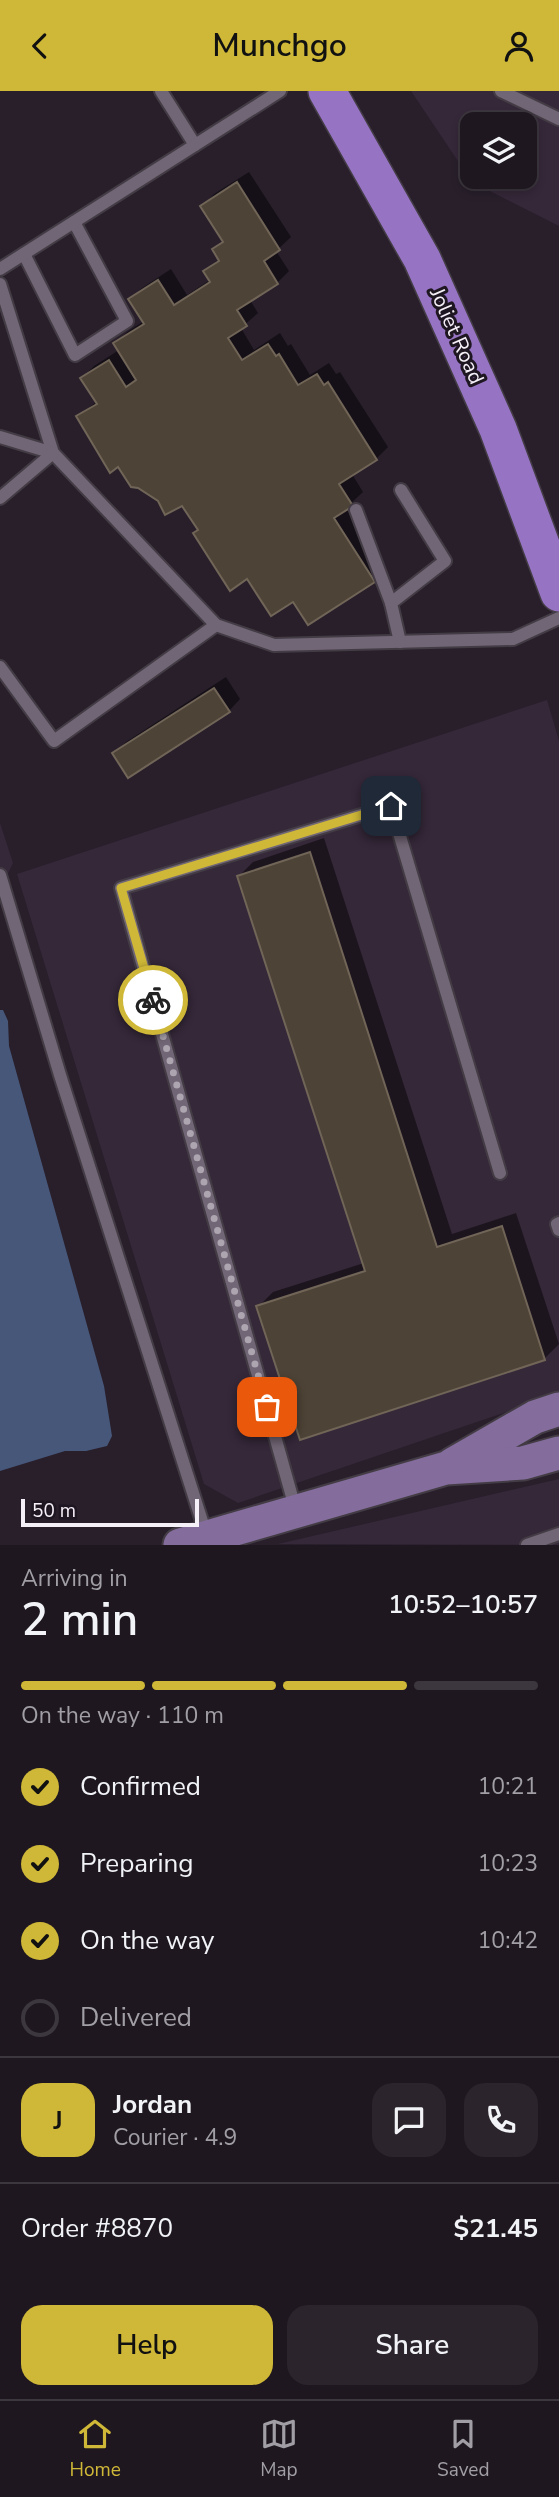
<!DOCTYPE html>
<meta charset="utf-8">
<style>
:root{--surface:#1e1720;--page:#2b242d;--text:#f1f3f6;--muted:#a19fa5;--line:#3c363e;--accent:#cfb837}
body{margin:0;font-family:"Nunito Sans",sans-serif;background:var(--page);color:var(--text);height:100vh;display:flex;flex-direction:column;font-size:26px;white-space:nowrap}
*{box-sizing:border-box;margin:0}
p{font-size:23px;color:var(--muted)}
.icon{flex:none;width:38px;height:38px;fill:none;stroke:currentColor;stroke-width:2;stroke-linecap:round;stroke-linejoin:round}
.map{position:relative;height:1454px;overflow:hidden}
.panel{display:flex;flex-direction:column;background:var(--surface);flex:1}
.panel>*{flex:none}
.fabs{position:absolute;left:460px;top:21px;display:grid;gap:14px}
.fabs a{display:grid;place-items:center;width:77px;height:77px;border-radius:14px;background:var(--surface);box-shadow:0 4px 10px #0003,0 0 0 2px var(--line);font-size:35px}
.scale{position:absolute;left:21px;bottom:18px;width:178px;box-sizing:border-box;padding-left:7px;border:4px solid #f5eff7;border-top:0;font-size:19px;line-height:24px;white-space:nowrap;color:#f5eff7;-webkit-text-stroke:5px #1e1621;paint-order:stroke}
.pin{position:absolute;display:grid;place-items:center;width:60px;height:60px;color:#fff;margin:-30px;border-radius:14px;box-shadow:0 4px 10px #0006}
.courier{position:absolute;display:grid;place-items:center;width:70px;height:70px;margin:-35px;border:5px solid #cfb837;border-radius:50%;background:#fff;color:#222;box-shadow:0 2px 9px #0007}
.summary em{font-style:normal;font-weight:600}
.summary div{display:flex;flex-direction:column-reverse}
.summary{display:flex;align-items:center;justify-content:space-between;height:119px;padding:0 21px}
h1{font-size:46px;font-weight:600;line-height:52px}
.bar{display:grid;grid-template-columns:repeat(4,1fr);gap:10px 7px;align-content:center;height:84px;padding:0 21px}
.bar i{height:9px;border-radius:5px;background:var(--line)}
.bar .on{background:var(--accent)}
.bar p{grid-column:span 4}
.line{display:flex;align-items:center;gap:18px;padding:0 21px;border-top:2px solid var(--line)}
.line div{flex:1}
.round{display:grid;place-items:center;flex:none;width:74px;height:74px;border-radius:21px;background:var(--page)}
ol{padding:0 21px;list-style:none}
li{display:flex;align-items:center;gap:21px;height:77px}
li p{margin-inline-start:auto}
li .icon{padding:7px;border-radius:50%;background:var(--accent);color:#111;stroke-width:4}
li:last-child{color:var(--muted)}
li i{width:38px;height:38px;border:4px solid var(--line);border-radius:50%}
.button{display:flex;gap:14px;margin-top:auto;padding:14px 21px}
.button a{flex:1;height:80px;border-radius:21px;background:var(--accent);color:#111;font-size:28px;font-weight:600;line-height:80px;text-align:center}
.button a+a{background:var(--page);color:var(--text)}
header{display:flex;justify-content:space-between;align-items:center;height:91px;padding:0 21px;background:var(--accent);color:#111;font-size:32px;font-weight:600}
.dock{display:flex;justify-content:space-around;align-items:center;height:98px;border-top:2px solid var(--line);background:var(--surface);font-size:19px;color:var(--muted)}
.dock a{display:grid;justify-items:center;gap:4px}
.dock .on{color:var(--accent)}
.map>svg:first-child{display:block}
</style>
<header><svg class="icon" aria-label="back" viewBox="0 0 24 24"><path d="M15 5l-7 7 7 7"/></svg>Munchgo<svg class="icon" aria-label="person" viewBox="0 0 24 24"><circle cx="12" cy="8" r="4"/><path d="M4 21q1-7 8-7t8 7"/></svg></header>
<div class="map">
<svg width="559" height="1454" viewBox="0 0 559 1454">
<rect width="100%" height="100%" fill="#281f2b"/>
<!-- built -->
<g fill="#352839" fill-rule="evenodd">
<path d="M411 0H559V135L472 91ZM472 33H525V86H472Z"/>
<path d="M547 609 559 650V1303L238 1412 204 1393 17 783Z"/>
<path d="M0 732 13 772 0 799Z"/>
<path d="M559 1388V1454L278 1453Z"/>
</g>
<!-- water -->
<path fill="#47577a" d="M0 919H3L8 930 9 955 104 1295 112 1345 107 1355 86 1360H65L0 1380Z"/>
<!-- shadow -->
<g fill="#0007">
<path d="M249 81 291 146 276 160 289 180 277 192 250 209 258 222 241 237 254 259 280 242 288 255 291 253 310 284 329 272 336 283 340 281 388 356 376 368 352 383 363 401 346 417 385 478 374 490 293 508 248 486 199 438 183 412 159 409 119 373 78 326 97 310 82 287 94 275 119 259 115 253 127 241 144 230 130 208 142 197 171 178 187 204 210 189 205 181 220 167 214 158 224 149 203 115 214 103Z"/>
<path d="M226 586 240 608 229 620 114 663 126 651Z"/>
<path d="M324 747 452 1143 516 1122 559 1253 544 1268 258 1216 273 1201 364 1172 239 785 253 771Z"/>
</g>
<!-- building -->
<g fill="#4d4336" stroke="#706557" stroke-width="2">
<path d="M237 91 280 159 264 170 278 193 237 219 247 235 228 247 242 269 268 253 276 265 279 263 298 294 317 283 324 294 328 291 377 369 339 393 353 415 334 427 375 491 308 534 293 511 271 525 247 488 230 500 193 442 198 439 182 415 165 424 158 410 138 397 131 396 118 376 110 382 76 325 97 313 80 287 109 269 126 296 136 289 113 252 144 233 128 208 158 189 174 214 210 191 203 180 219 170 212 158 223 151 200 115Z"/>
<path d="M214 597 230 621 128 687 112 662Z"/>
<path d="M310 761 437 1156 502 1135 545 1269 300 1349 256 1215 365 1180 237 785Z"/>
</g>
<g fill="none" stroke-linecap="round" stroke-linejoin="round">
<!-- lane casing -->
<g stroke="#433c45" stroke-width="16">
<g id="lane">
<path d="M161 0 195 54"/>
<path d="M501 0 559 28"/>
<path d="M24 163 75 264 127 230 74 131"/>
<path d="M0 178 280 0"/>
<path d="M0 193 53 362 216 534 274 554 513 548 559 527"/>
<path d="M0 346 53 362"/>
<path d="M0 407 53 362"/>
<path d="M356 419 391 512"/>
<path d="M400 551 391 512 445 470 401 399"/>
<path d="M0 576 54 650 216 534"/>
<path d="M0 784 60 984 207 1446"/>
<path d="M559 1132 557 1133 559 1139"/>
<path d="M296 1420 121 797 391 715 500 1082"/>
<path d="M527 1454 559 1443"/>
</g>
</g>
<!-- secondary casing -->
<g stroke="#433c45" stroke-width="37">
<g id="secondary">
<path d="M453 1373 535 1326 559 1318"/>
<path d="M180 1454 446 1377 523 1372 559 1362"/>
</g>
</g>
<!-- primary casing -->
<g stroke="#433c45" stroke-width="40">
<path id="primary" d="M327 0 422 168 498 338 559 502"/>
</g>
<!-- lane -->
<use href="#lane" stroke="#716675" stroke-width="12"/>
<!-- secondary -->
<use href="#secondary" stroke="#846d9c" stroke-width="33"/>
<!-- primary -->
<use href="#primary" stroke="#9674c3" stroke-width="37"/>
</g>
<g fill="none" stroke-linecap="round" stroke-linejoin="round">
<!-- done -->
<path stroke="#ada6b0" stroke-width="7" stroke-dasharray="0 12.6" d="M153 909 267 1316"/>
<!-- route -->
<path stroke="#cfb837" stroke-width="9" d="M153 909 121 797 391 715"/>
</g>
<g text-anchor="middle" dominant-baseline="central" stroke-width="6" stroke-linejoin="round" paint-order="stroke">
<!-- street labels -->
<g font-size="21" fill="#f5eff7" stroke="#1e1621">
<text transform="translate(457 245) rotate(66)">Joliet Road</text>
</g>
</g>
</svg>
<div class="fabs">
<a><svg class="icon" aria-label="layers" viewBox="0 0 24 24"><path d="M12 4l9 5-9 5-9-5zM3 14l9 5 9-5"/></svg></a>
</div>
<div class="scale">50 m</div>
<div class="pin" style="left:267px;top:1316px;background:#ea580c"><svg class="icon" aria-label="bag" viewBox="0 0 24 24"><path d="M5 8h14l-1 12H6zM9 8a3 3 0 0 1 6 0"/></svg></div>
<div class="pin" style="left:391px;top:715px;background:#1f2937"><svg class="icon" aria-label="home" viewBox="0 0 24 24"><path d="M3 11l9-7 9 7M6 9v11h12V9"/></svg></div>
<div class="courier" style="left:153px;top:909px"><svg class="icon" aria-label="bike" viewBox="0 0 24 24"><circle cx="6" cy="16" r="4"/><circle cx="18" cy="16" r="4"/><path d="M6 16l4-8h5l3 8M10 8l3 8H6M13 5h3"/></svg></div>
</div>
<section class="panel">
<div class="summary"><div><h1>2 min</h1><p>Arriving in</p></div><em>10:52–10:57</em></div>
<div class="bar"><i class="on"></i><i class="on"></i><i class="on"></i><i></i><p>On the way · 110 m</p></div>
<ol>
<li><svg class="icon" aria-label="check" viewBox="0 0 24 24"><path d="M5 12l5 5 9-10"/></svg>Confirmed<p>10:21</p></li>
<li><svg class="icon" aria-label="check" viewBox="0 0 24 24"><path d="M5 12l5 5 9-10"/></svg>Preparing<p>10:23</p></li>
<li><svg class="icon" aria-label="check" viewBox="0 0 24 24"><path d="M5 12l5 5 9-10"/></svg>On the way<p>10:42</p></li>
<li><i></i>Delivered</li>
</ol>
<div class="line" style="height:126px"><b class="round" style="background:var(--accent);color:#111">J</b><div><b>Jordan</b><p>Courier · 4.9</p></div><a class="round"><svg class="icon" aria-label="chat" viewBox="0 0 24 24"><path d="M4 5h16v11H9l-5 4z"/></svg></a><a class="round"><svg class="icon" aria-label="phone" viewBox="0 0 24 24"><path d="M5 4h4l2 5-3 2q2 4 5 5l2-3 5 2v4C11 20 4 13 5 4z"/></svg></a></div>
<div class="line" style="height:91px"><div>Order #8870</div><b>$21.45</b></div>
<div class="button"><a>Help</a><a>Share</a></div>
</section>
<nav class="dock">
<a class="on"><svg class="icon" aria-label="home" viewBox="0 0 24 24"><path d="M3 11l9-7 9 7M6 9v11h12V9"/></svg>Home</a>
<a><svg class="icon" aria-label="map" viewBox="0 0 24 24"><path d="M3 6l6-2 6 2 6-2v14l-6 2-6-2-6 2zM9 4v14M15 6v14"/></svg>Map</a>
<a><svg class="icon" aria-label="saved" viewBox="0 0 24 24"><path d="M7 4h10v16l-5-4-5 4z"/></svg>Saved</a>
</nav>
